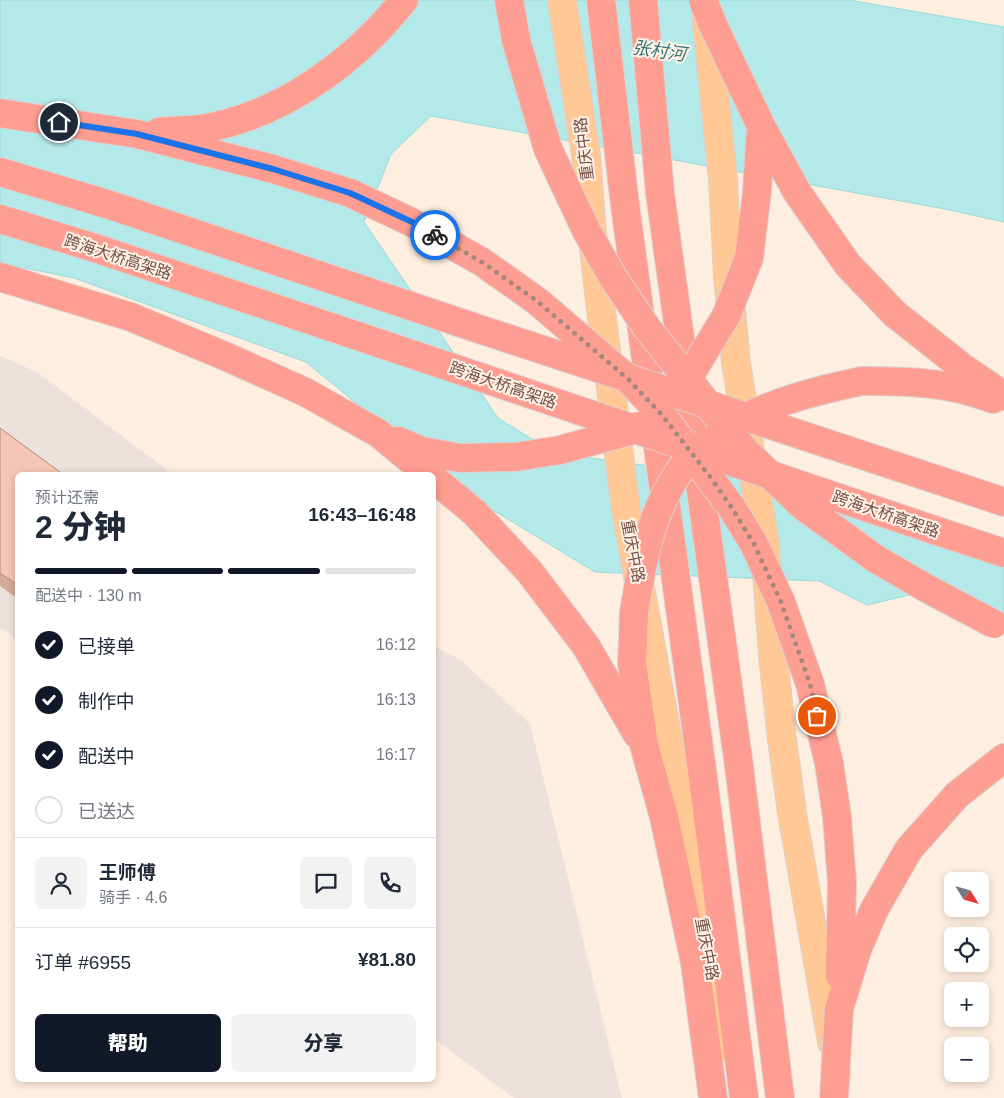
<!DOCTYPE html>
<html lang="zh">
<meta charset="utf-8">
<style>
:root{--surface:#fff;--page:#f2f2f3;--text:#1f2937;--muted:#747a83;--line:#e0e1e3;--accent:#111827}
body{margin:0;font-family:Helvetica,"Noto Sans SC",sans-serif;background:var(--page);color:var(--text);height:100vh;display:flex;flex-direction:column;font-size:19px;white-space:nowrap}
*{box-sizing:border-box;margin:0}
p{font-size:16px;color:var(--muted)}
.icon{flex:none;width:28px;height:28px;fill:none;stroke:currentColor;stroke-width:2;stroke-linecap:round;stroke-linejoin:round}
.map{position:relative;flex:1;overflow:hidden}
.drawer{position:absolute;left:15px;top:472px;width:421px;height:610px;display:flex;flex-direction:column;background:var(--surface);border-radius:8px;box-shadow:0 2px 8px #0003}
.drawer>*{flex:none}
.needle{width:32px;rotate:127deg}
.fabs{position:absolute;left:944px;top:872px;display:grid;gap:10px}
.fabs a{display:grid;place-items:center;width:45px;height:45px;border-radius:8px;background:var(--surface);box-shadow:0 2px 8px #0003;font-size:25px}
.pin{position:absolute;display:grid;place-items:center;width:42px;height:42px;color:#fff;margin:-21px;border:2px solid #fff;border-radius:50%;box-shadow:0 1px 5px #0007}
.courier{position:absolute;display:grid;place-items:center;width:50px;height:50px;margin:-25px;border:4px solid #1a73e8;border-radius:50%;background:#fff;color:#222;box-shadow:0 1px 6px #0007}
.head em{font-style:normal;font-weight:800}
.head div{display:flex;flex-direction:column-reverse}
.head{display:flex;align-items:center;justify-content:space-between;height:85px;padding:0 20px}
h1{font-size:32px;font-weight:800;line-height:38px}
.bar{display:grid;grid-template-columns:repeat(4,1fr);gap:8px 5px;align-content:center;height:60px;padding:0 20px}
.bar i{height:6px;border-radius:4px;background:var(--line)}
.bar .active{background:var(--accent)}
.bar p{grid-column:span 4}
.line{display:flex;align-items:center;gap:12px;padding:0 20px;border-top:1px solid var(--line)}
.line div{flex:1}
.round{display:grid;place-items:center;flex:none;width:52px;height:52px;border-radius:8px;background:var(--page)}
ol{padding:0 20px;list-style:none}
li{display:flex;align-items:center;gap:15px;height:55px}
li p{margin-inline-start:auto}
li .icon{padding:5px;border-radius:50%;background:var(--accent);color:#fff;stroke-width:4}
li:last-child{color:var(--muted)}
li i{width:28px;height:28px;border:2px solid var(--line);border-radius:50%}
.button{display:flex;gap:10px;margin-top:auto;padding:10px 20px}
.button a{flex:1;height:58px;border-radius:8px;background:var(--accent);color:#fff;font-size:20px;font-weight:800;line-height:58px;text-align:center}
.button a+a{background:var(--page);color:var(--text)}
.map>svg:first-child{display:block}
</style>
<div class="map">
<svg width="1004" height="1098" viewBox="0 0 1004 1098">
<rect width="100%" height="100%" fill="#feeedf"/>
<!-- industrial -->
<g fill="#ece1dc">
<path d="M0 356 37 372 174 475H18L17 639 0 628Z"/>
<path d="M434 646 461 660 530 724 622 1098H514L434 1039Z"/>
</g>
<!-- water -->
<path fill="#b3e9e8" stroke="#98dbdb" d="M0 0H849L1004 27V222L945 209 431 116 391 154 364 222 498 418 537 442 591 458 833 491 1004 558V626L909 595 867 605 819 581 595 572 468 495 306 362 74 278 0 263Z"/>
<g fill="none" stroke-linecap="round" stroke-linejoin="round">
<!-- primary casing -->
<g stroke="#dbd1cf" stroke-width="30">
<g id="primary">
<path d="M562 0 586 155 591 223 602 318 626 510 724 1047"/>
<path d="M706 14 723 179 728 277 736 363 765 545 773 656 782 739 792 813 832 1042"/>
</g>
</g>
<!-- highway casing -->
<g stroke="#dbd1cf" stroke-width="30">
<g id="highway">
<path d="M509 0 516 40"/>
<path d="M601 0 625 205 702 770 744 1098"/>
<path d="M643 0 660 193 739 766 780 1098"/>
<path d="M0 113 137 134 273 169 350 193 411 222"/>
<path d="M761 126 797 192 848 265 895 314 962 367 1004 396"/>
<path d="M159 132C176 130 195 131 212 127 288 111 356 60 404 0"/>
<path d="M0 172 110 205 473 327"/>
<path d="M0 219 95 248 462 371"/>
<path d="M749 258 757 191 761 126"/>
<path d="M0 277 131 317 227 357 305 392 378 433 429 475"/>
<path d="M862 381C909 381 948 382 993 399"/>
<path d="M398 441 422 451 459 458 516 457"/>
<path d="M434 479 474 512 529 571 586 646 637 734"/>
<path d="M941 481 1004 502"/>
<path d="M943 533 1004 553"/>
<path d="M634 612 632 664 644 745 664 817 695 963 713 1098"/>
<path d="M840 975 842 883"/>
<path d="M839 1009 857 950 874 910 909 849 957 795 1004 758"/>
</g>
</g>
<!-- primary -->
<use href="#primary" stroke="#ffc895" stroke-width="28"/>
<!-- highway -->
<use href="#highway" stroke="#fe9d91" stroke-width="28"/>
<!-- highway-bridge casing -->
<g stroke="#dbd1cf" stroke-width="30" stroke-linecap="butt">
<g id="highway-bridge">
<path d="M703 0 713 25 761 126"/>
<path d="M516 40 548 149 587 232 614 279 647 328 745 451 804 507 876 559 926 588 994 624"/>
<path d="M411 222 482 262 537 301 628 379 662 415 732 508 754 544 781 602 810 684 829 763 837 817 842 883"/>
<path d="M473 327 941 481"/>
<path d="M462 371 943 533"/>
<path d="M679 393 726 316 749 258"/>
<path d="M740 420C779 400 819 390 862 381"/>
<path d="M516 457 560 450 633 430 637 426"/>
<path d="M634 612C645 547 655 487 706 441"/>
<path d="M834 1098 839 1009"/>
</g>
</g>
<!-- highway-bridge -->
<use href="#highway-bridge" stroke="#fe9d91" stroke-width="28"/>
</g>
<!-- wall -->
<path fill="#d4a99c" d="M0 428 18 475V599L0 586Z"/>
<!-- building -->
<path fill="#f6c5b5" stroke="#ac8a7f" d="M0 428 64 475H18V585L0 573Z"/>
<g fill="none" stroke-linecap="round" stroke-linejoin="round">
<!-- done -->
<path stroke="#a6877b" stroke-width="5" stroke-dasharray="0 9" d="M435 235 482 262 537 301 628 379 662 415 711 478 732 508 754 544 781 602 810 684 817 716"/>
<!-- route -->
<path stroke="#1a73e8" stroke-width="6" d="M59 122 137 134 273 169 350 193 412 222 435 235"/>
</g>
<g text-anchor="middle" dominant-baseline="central" stroke-width="4" stroke-linejoin="round" paint-order="stroke">
<!-- street labels -->
<g font-size="16" fill="#764f45" stroke="#fff2e7">
<text transform="translate(584 149) rotate(-97)">重庆中路</text>
<text transform="translate(118 257) rotate(18)">跨海大桥高架路</text>
<text transform="translate(503 385) rotate(19)">跨海大桥高架路</text>
<text transform="translate(886 514) rotate(19)">跨海大桥高架路</text>
<text transform="translate(633 551) rotate(79)">重庆中路</text>
<text transform="translate(707 949) rotate(79)">重庆中路</text>
</g>
<!-- water labels -->
<g font-size="18" font-style="italic" fill="#357576" stroke="#fff2e7">
<text transform="translate(659 51) rotate(8)">张村河</text>
</g>
</g>
</svg>
<div class="fabs">
<a><svg class="needle" viewBox="-14 -14 28 28"><path d="M0-13l5 13h-10z" fill="#e53935"/><path d="M0 13l5-13h-10z" fill="#747a83"/></svg></a>
<a><svg class="icon" aria-label="locate" viewBox="0 0 24 24"><circle cx="12" cy="12" r="6"/><path d="M12 2v4M12 18v4M2 12h4M18 12h4"/></svg></a>
<a>+</a>
<a>−</a>
</div>
<div class="pin" style="left:817px;top:716px;background:#ea580c"><svg class="icon" aria-label="bag" viewBox="0 0 24 24"><path d="M5 8h14l-1 12H6zM9 8a3 3 0 0 1 6 0"/></svg></div>
<div class="pin" style="left:59px;top:122px;background:#1f2937"><svg class="icon" aria-label="home" viewBox="0 0 24 24"><path d="M3 11l9-7 9 7M6 9v11h12V9"/></svg></div>
<div class="courier" style="left:435px;top:235px"><svg class="icon" aria-label="bike" viewBox="0 0 24 24"><circle cx="6" cy="16" r="4"/><circle cx="18" cy="16" r="4"/><path d="M6 16l4-8h5l3 8M10 8l3 8H6M13 5h3"/></svg></div>
<section class="drawer">
<div class="head"><div><h1>2 分钟</h1><p>预计还需</p></div><em>16:43–16:48</em></div>
<div class="bar"><i class="active"></i><i class="active"></i><i class="active"></i><i></i><p>配送中 · 130 m</p></div>
<ol>
<li><svg class="icon" aria-label="check" viewBox="0 0 24 24"><path d="M5 12l5 5 9-10"/></svg>已接单<p>16:12</p></li>
<li><svg class="icon" aria-label="check" viewBox="0 0 24 24"><path d="M5 12l5 5 9-10"/></svg>制作中<p>16:13</p></li>
<li><svg class="icon" aria-label="check" viewBox="0 0 24 24"><path d="M5 12l5 5 9-10"/></svg>配送中<p>16:17</p></li>
<li><i></i>已送达</li>
</ol>
<div class="line" style="height:90px"><a class="round"><svg class="icon" aria-label="person" viewBox="0 0 24 24"><circle cx="12" cy="8" r="4"/><path d="M4 21q1-7 8-7t8 7"/></svg></a><div><b>王师傅</b><p>骑手 · 4.6</p></div><a class="round"><svg class="icon" aria-label="chat" viewBox="0 0 24 24"><path d="M4 5h16v11H9l-5 4z"/></svg></a><a class="round"><svg class="icon" aria-label="phone" viewBox="0 0 24 24"><path d="M5 4h4l2 5-3 2q2 4 5 5l2-3 5 2v4C11 20 4 13 5 4z"/></svg></a></div>
<div class="line" style="height:65px"><div>订单 #6955</div><b>¥81.80</b></div>
<div class="button"><a>帮助</a><a>分享</a></div>
</section>
</div>
